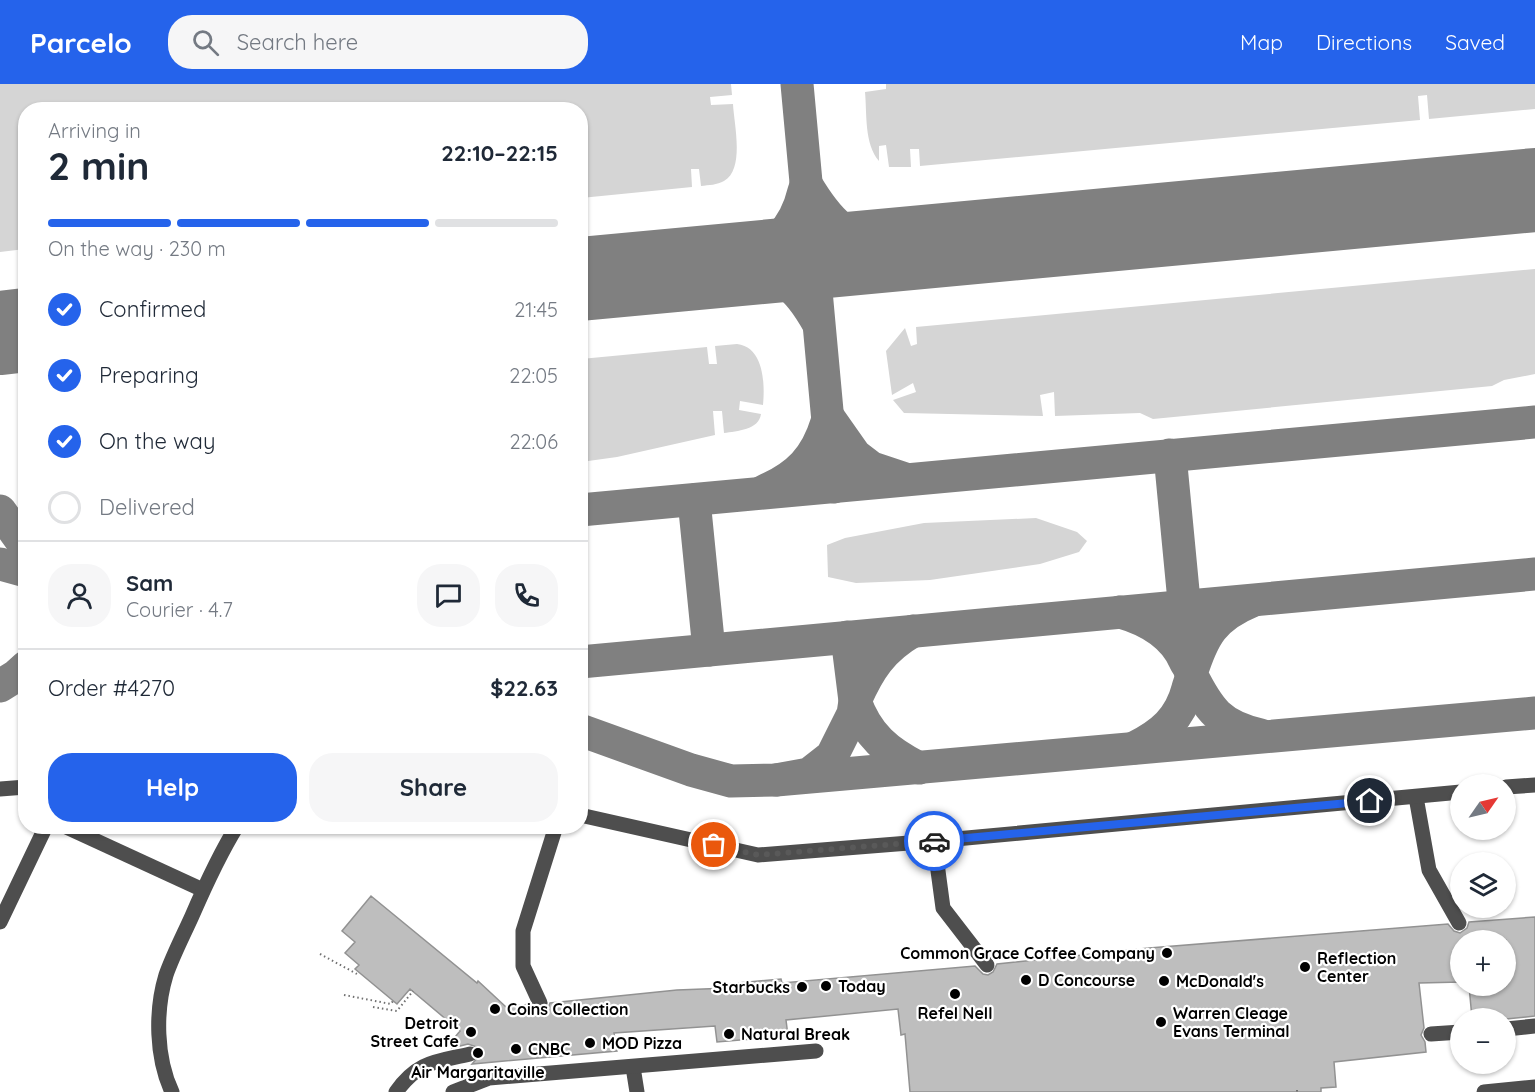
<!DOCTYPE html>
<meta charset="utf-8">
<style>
:root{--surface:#fff;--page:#f6f6f7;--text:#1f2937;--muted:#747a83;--line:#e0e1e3;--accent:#2563eb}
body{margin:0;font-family:Quicksand,sans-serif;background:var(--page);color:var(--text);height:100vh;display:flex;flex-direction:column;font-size:22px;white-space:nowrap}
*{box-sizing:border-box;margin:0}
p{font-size:20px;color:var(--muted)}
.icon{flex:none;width:33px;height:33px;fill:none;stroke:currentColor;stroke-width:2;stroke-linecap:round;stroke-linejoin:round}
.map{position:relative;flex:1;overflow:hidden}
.drawer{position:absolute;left:18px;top:18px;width:570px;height:732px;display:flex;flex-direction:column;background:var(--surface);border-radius:24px;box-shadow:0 2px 4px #0004}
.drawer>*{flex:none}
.needle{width:39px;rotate:56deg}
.controls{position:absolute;left:1450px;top:690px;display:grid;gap:12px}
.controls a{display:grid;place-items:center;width:66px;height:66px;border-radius:50%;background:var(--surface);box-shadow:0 2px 4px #0004;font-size:30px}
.pin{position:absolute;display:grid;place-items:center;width:51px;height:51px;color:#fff;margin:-26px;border:3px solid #fff;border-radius:50%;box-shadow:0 2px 6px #0007}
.courier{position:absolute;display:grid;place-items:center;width:60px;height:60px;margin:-30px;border:4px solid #2563eb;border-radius:50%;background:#fff;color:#222;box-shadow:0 2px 8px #0007}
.summary em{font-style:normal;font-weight:800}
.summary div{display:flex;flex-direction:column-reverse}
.summary{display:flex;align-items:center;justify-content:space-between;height:102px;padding:0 30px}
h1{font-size:39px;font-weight:800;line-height:45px}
.bar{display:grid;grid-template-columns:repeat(4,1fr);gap:9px 6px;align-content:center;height:72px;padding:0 30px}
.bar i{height:8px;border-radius:4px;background:var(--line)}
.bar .selected{background:var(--accent)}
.bar p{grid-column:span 4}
.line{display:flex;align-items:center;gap:15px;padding:0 30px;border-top:2px solid var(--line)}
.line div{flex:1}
.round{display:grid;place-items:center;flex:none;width:63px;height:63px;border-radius:24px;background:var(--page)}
ol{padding:0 30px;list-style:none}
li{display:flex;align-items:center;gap:18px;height:66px}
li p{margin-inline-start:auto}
li .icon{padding:6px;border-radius:50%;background:var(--accent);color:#fff;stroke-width:4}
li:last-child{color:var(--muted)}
li i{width:33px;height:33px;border:3px solid var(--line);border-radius:50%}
.action{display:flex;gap:12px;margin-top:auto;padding:12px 30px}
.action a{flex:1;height:69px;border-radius:24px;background:var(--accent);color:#fff;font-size:24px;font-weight:800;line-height:69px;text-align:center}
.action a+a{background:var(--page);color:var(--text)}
header{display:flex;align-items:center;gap:36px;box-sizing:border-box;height:84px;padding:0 30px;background:var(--accent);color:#fff}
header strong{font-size:28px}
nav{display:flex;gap:33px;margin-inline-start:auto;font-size:21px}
.search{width:420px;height:54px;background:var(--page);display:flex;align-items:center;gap:15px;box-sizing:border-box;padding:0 21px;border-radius:24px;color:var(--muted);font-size:22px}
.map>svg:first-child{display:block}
</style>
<header>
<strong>Parcelo</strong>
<div class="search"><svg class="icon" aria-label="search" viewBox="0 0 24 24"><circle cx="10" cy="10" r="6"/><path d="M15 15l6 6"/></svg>Search here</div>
<nav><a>Map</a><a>Directions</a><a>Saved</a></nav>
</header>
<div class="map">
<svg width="1535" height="1008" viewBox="0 0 1535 1008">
<rect width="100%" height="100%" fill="#fff"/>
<!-- green -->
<g fill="#d5d5d5">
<path d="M0 0H731L732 11 710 13 711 21 733 20C734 40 745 85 724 97 717 101 709 101 701 102L699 85H691L692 103 581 114 580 26H26L25 165 0 168Z"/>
<path d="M886 0H1535V25L1429 35 1427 11 1418 12 1420 36 920 82 919 65H910L911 83H889L886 61 879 62V77C864 60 867 29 865 8L886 5Z"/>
<path d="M1535 185V290L1504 296 1492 302 1153 335 1140 329 1055 332 1054 308 1040 311 1043 332 904 329 893 316 916 308 913 299 892 311 886 267 905 244 911 262 917 260 916 243Z"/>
<path d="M737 260C764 263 765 300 763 321L740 317 739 326 761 330C759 346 737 347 724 349L722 327H713L715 351 617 373 581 378V275L707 263 709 280H717L715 262Z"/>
<path d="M1036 434 1077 448 1087 457 1079 468 1040 480 930 496 856 499 828 493 827 461 845 454 924 439Z"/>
</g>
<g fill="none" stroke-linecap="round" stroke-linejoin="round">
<!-- taxiway -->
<g stroke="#808080" stroke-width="33">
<path d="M797 0 834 403"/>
<path d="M806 100C830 140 845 154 891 165"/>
<path d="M735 180C772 164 794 149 804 107"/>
<path d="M735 180C780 190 795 198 818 239"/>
<path d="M829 334 855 371 872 384 905 395"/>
<path d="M1170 371 1191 590"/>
<path d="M764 407C798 392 816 374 827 338"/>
<path d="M694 416 709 566"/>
<path d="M580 426 1535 338"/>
<path d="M0 427 26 463"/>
<path d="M0 480 26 487"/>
<path d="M1252 517C1213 533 1203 552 1191 590 1209 626 1220 642 1261 651"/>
<path d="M1120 528C1148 536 1173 550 1185 577 1187 581 1191 586 1191 590 1192 594 1189 600 1188 604 1180 635 1162 650 1134 664"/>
<path d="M913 547C882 565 869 585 855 617 867 651 887 668 919 684"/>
<path d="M580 578 1535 490"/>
<path d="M0 602 16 592 26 583"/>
<path d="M580 646 691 686 731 697 776 696 809 690 832 672 853 630 855 617 847 553"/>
<path d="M776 696 1535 629"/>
</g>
<!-- runway -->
<g stroke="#808080" stroke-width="84">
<path d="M580 195 1535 106"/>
<path d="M0 249 26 246"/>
</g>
</g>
<!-- building -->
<path fill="#bebebe" stroke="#929292" stroke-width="1.5" d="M371 812 477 899 478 897 506 923 530 920 534 927 540 929 548 925 550 919 677 906 729 904 728 900 781 895 782 899 975 882 983 890 988 891 993 888 997 880 1149 864 1448 840 1454 847 1460 849 1467 844 1469 838 1535 833V932L1506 935 1472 934 1469 902H1506V856H1461V898L1419 899 1424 944 1421 951 1425 958 1426 968 1334 978 1336 1003 1321 1004V1008H910L905 950 901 951 898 925 786 936 788 952 717 958 715 942 614 949 617 967 472 980 479 972 477 963 468 960 452 964 451 958 460 947 410 905 397 920 355 885 359 881 345 869 355 858 342 847Z"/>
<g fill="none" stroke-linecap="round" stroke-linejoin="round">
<!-- path -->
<g stroke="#707070" stroke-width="2" stroke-dasharray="1.5 3" stroke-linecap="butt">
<path d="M320 870 357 890 358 888"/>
<path d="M344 911 391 920 393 917"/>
<path d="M373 923 397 927 413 907"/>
<path d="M1297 1006V1008"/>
</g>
<!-- minor -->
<g stroke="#4e4e4e" stroke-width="15">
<path d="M1506 703 1535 701"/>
<path d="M0 705 26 703"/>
<path d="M1416 713 1429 786 1459 839"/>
<path d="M580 731 758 771 934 757 1461 708"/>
<path d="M64 742 203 806"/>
<path d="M934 757 943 824 987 881"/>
<path d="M0 838 46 742"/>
<path d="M540 919 523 882V847L556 742"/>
<path d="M1506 945 1535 942"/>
<path d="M1431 950 1461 948"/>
<path d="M633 983 637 1008"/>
<path d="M172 1008C156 974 155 927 166 891 173 871 183 852 192 832 205 802 219 771 237 742"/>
<path d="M396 1008C418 977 436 978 470 970"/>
<path d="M453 1008 489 994 816 967"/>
<path d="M1484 1008 1535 1003"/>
</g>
</g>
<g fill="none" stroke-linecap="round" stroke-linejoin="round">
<!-- done -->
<path stroke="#595959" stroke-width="6" stroke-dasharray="0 10.8" d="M714 761 758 771 934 757"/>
<!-- route -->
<path stroke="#2563eb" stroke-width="8" d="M934 757 1370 717"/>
</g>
<!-- markers -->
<g fill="#000" stroke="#fff" stroke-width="2">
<circle cx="1167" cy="869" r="6"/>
<circle cx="1305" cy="883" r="6"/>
<circle cx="1026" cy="896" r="6"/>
<circle cx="1164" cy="897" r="6"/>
<circle cx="826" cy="902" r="6"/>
<circle cx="802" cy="903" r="6"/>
<circle cx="955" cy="910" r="6"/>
<circle cx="495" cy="925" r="6"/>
<circle cx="1161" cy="938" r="6"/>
<circle cx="471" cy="948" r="6"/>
<circle cx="729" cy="950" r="6"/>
<circle cx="590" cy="959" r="6"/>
<circle cx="516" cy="965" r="6"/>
<circle cx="478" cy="969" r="6"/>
</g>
<g text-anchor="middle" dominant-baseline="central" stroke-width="4.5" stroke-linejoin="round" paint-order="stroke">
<!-- poi labels -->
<g font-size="16" font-weight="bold" fill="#000" stroke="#fff" text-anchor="start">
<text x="1155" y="869" text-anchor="end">Common Grace Coffee Company</text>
<text x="1317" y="874">Reflection<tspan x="1317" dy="18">Center</tspan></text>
<text x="1038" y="896">D Concourse</text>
<text x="1176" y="897">McDonald's</text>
<text x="838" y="902">Today</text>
<text x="790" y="903" text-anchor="end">Starbucks</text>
<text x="507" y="925">Coins Collection</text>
<text x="955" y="929" text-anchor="middle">Refel Nell</text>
<text x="1173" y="929">Warren Cleage<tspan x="1173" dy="18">Evans Terminal</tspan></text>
<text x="459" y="939" text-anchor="end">Detroit<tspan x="459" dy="18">Street Cafe</tspan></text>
<text x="741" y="950">Natural Break</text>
<text x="602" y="959">MOD Pizza</text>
<text x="528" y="965">CNBC</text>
<text x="478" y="988" text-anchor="middle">Air Margaritaville</text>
</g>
</g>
</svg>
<div class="controls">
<a><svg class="needle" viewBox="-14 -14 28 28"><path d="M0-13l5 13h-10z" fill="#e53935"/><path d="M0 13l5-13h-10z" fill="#747a83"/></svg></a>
<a><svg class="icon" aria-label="layers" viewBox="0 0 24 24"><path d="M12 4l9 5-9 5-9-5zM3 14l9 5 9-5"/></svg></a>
<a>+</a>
<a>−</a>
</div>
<div class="pin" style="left:714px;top:761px;background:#ea580c"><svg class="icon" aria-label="bag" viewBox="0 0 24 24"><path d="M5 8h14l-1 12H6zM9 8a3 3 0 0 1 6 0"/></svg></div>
<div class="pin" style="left:1370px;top:717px;background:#1f2937"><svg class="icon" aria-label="home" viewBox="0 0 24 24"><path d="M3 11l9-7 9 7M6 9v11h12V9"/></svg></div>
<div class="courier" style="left:934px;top:757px"><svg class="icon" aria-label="car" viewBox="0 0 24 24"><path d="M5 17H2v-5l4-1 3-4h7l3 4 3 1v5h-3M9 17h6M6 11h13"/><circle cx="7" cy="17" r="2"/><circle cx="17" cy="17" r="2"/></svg></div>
<section class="drawer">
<div class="summary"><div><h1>2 min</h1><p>Arriving in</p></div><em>22:10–22:15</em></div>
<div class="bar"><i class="selected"></i><i class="selected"></i><i class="selected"></i><i></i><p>On the way · 230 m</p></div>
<ol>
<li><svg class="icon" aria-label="check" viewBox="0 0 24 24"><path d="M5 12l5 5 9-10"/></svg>Confirmed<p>21:45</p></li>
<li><svg class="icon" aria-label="check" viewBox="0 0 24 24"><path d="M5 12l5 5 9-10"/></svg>Preparing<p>22:05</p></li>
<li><svg class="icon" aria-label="check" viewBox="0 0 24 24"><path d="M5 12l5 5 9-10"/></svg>On the way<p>22:06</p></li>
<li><i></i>Delivered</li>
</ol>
<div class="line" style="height:108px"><a class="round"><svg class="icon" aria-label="person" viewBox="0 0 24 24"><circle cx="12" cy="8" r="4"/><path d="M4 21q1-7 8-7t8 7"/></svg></a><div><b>Sam</b><p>Courier · 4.7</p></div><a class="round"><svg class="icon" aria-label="chat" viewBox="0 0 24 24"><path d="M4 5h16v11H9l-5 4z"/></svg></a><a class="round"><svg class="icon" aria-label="phone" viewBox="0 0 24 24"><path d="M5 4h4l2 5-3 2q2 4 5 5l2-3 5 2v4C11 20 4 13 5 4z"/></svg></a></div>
<div class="line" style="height:78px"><div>Order #4270</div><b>$22.63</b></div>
<div class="action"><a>Help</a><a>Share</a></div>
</section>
</div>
